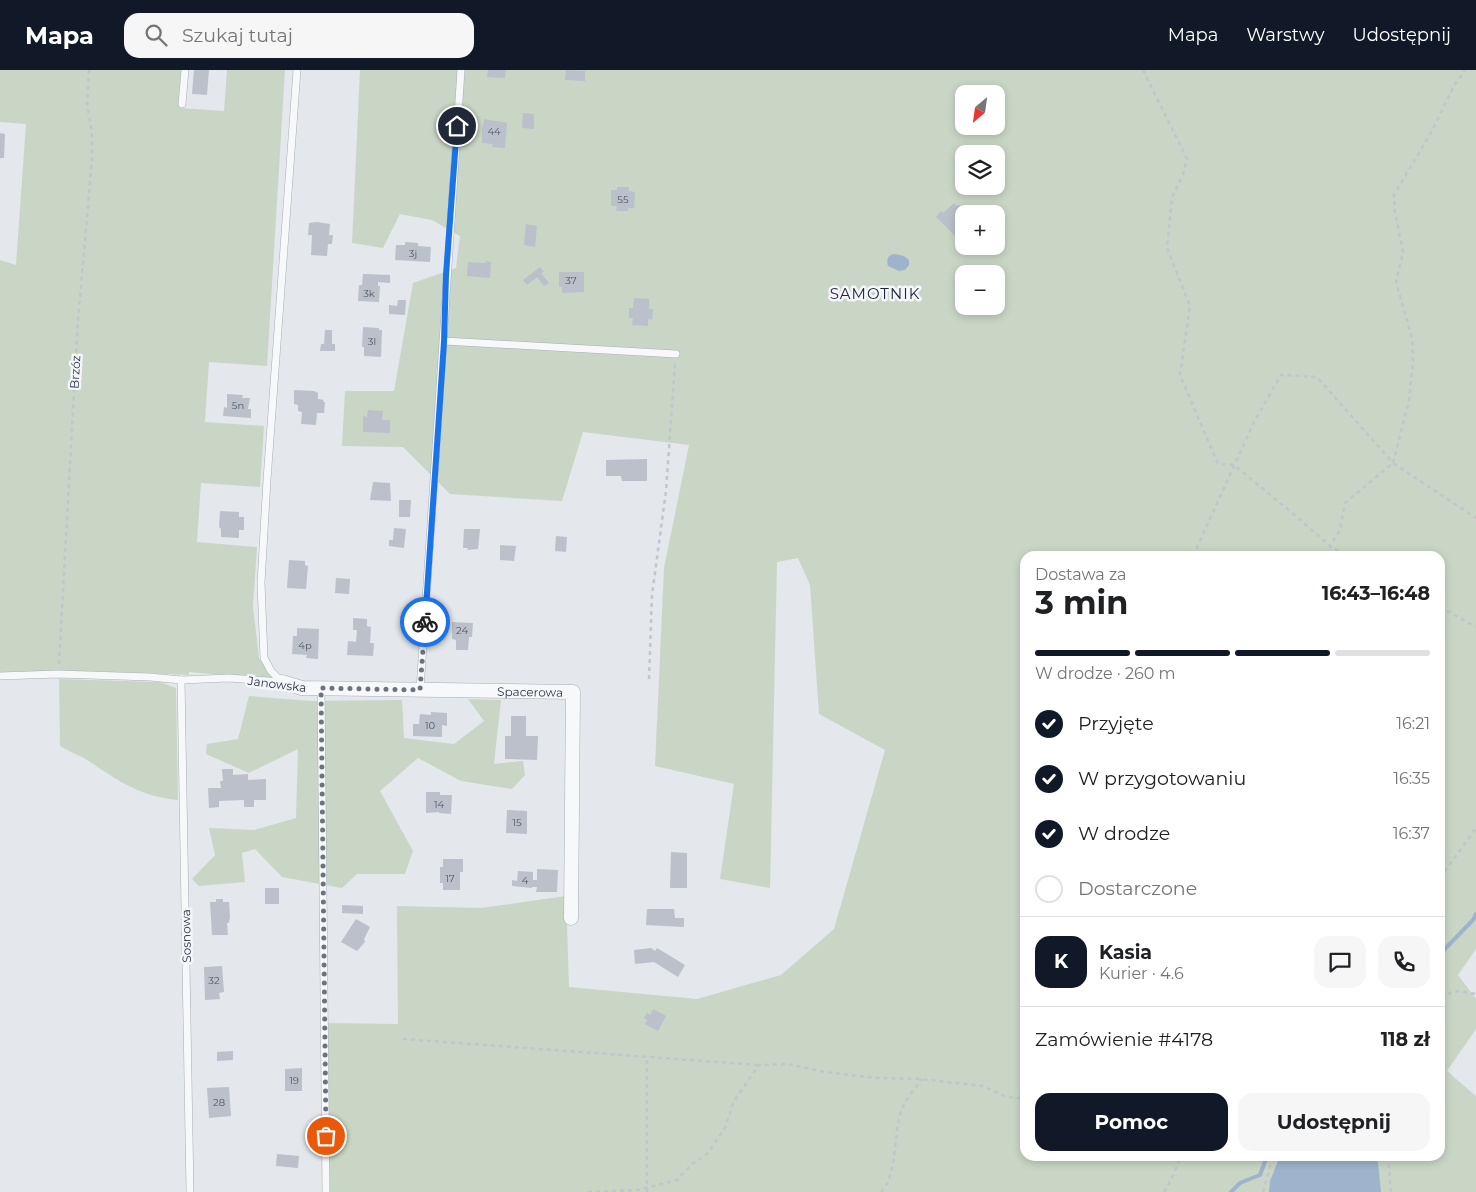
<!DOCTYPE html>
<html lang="pl">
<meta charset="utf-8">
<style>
:root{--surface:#fff;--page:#f6f6f6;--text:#202124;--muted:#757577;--line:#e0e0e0;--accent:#111827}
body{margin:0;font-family:Montserrat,sans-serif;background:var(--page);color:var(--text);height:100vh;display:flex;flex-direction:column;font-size:19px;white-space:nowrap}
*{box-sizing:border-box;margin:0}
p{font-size:16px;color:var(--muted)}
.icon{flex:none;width:28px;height:28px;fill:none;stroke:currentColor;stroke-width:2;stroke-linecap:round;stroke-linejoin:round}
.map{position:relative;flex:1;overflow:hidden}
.side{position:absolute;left:1020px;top:481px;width:425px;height:610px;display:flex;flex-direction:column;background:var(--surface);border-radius:15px;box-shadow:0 2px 8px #0003}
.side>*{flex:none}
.needle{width:32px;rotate:209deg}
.tools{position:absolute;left:955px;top:15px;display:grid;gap:10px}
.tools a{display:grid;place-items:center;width:50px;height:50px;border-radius:10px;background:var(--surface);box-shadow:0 2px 8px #0003;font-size:25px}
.pin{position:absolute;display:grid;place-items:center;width:42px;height:42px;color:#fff;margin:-21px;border:2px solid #fff;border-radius:50%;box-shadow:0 1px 5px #0007}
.courier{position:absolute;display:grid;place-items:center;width:50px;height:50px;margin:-25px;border:4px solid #1a73e8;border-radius:50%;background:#fff;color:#222;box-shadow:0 1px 6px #0007}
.headline em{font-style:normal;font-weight:700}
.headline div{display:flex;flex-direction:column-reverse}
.headline{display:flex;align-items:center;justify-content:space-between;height:85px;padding:0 15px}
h1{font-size:32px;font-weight:700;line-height:38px}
.bar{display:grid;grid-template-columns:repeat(4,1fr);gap:8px 5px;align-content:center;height:60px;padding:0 15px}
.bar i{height:6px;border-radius:4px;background:var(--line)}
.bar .active{background:var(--accent)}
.bar p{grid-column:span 4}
.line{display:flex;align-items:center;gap:12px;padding:0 15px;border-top:1px solid var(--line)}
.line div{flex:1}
.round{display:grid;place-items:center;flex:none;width:52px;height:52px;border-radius:15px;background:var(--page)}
ol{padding:0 15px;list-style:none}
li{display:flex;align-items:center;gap:15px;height:55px}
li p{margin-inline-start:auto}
li .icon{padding:5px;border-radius:50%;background:var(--accent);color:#fff;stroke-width:4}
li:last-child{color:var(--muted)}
li i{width:28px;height:28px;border:2px solid var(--line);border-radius:50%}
.cta{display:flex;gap:10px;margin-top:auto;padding:10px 15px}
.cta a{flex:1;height:58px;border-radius:15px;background:var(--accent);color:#fff;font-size:20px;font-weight:700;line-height:58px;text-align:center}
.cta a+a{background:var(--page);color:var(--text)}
header{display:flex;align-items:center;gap:30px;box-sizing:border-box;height:70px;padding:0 25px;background:var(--accent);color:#fff}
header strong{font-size:24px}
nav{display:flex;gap:28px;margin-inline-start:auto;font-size:18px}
.search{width:350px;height:45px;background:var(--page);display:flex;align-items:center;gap:12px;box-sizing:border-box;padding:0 18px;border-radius:15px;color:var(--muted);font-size:19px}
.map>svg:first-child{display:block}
</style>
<header>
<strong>Mapa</strong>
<div class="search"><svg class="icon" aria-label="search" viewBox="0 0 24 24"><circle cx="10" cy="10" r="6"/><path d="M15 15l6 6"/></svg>Szukaj tutaj</div>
<nav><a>Mapa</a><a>Warstwy</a><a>Udostępnij</a></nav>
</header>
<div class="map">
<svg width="1476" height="1122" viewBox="0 0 1476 1122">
<rect width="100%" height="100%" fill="#e4e7ec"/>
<!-- green -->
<g fill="#c9d6c5" fill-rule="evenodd">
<path d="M0 0H182L180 38 224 41 227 0H285L267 296 209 292 205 352 264 356 260 417 201 413 197 472 257 477 253 536 259 588C263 596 271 602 274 610L189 602V605L86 601 0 602V190L16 195 26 54 0 52Z"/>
<path d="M360 0H1476V879L1458 905 1476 929V959L1447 1001 1476 1026V1122H326L325 953 398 954 397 836 481 838 566 826 569 917 697 929 781 905 834 859 885 680 819 644 810 515 798 488 777 492 770 818 720 809 734 714 655 696 664 498 689 375 583 362 562 431 450 424 403 377 342 376 345 321H394L413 213 456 198 460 166 432 150 400 144 383 178 352 173ZM964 24H996V56H964ZM964 84H996V116H964ZM964 144H996V176H964ZM964 204H996V236H964ZM1025 486H1440V1086H1025Z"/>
<path d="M59 609 160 612 176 618 178 730C137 726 118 710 84 688 77 684 68 681 60 676Z"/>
<path d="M249 626 311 631 402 630 404 668 454 674 484 651 468 629 501 630 494 694 523 691 525 705 512 719 461 711 418 688 380 721 413 781 405 804H357L342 818 282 807 255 779 242 783 245 812 199 816 192 809 215 785 209 758 254 760 296 748 298 679 249 703 206 684 207 674 238 669Z"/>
</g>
<!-- water -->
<g fill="#9fb4cc">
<path d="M895 184 904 186 909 190V195L905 200 899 201 888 196C886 190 888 184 895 184Z"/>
<path d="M1280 1086H1375L1378 1093 1381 1122H1269L1270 1111Z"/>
</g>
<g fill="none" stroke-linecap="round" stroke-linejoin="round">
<!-- stream -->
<g stroke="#9fb4cc" stroke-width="4">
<path d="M1440 884 1473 850 1476 844"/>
<path d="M1231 1122 1240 1113 1260 1105 1267 1086"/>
</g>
</g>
<!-- building -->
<g fill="#bbc0ca">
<path d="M194 0H209L207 25 192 24Z"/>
<path d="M488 0H506L505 8 487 7Z"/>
<path d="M566 0 585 1V11L565 10Z"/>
<path d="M523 43 534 44V59L522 58Z"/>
<path d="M484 49 507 53 505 78 492 77 493 74 482 73V57H483Z"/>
<path d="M0 63 5 64 4 88H0Z"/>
<path d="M617 117H629V121L635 122 634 138H628V141H616L617 136H611V120H617Z"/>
<path d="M954 133 957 136 959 135 968 144H964V166L959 162 955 166 936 147 941 141 943 143Z"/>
<path d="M317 152 330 154 329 165H333L332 174H328L327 186 311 185 312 165H308L309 153Z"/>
<path d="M526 154 537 156 535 177 524 175Z"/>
<path d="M405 172 418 173V176L431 177 430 192 395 190 396 175H405Z"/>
<path d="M486 191 491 192 490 208 467 206 468 192 486 193Z"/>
<path d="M540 197 544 202 541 203 549 213 544 216 537 207 527 215 523 210Z"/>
<path d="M559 202H584V222L562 223V217H559Z"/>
<path d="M363 204 390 205V213L378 212V216H380L379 232 358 231 359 215H362Z"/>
<path d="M634 228 649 229V239H653L652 250 648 249V256L632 255 633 248H629V238H633Z"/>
<path d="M398 230H406L405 245 389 244V235L397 236Z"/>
<path d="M363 257 379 258V260H382L381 287 364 286V277H362Z"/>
<path d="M325 260H332V274H335V281H320L321 274H324Z"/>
<path d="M294 320 314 321 318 323V329L324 330 323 332H325L324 343H317L316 355 301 354 302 342 298 341V335L294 334Z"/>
<path d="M227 324 243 325 242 328H250L248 339H251V348L223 346 224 337 227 338Z"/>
<path d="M368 340 383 341 382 350H390V363L363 362V346L367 347Z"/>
<path d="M647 389V411H622L621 406H606V390Z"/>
<path d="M373 412 390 413 391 431 370 430Z"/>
<path d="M399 430H411L410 447H399Z"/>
<path d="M220 441 239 442V447H244V460H239V468L221 467V459L219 457Z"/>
<path d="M394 458 406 459 404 478 389 476V470H393Z"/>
<path d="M464 459H480L478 479 467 480 468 478H463Z"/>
<path d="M556 466 567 467 566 482 555 481Z"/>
<path d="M500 475 516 476 514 491 500 490Z"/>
<path d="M289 490 305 491V495L308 496 306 519 287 518Z"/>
<path d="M336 508 350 509 349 524 335 523Z"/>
<path d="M353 548 367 549V556L371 557 370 573H374L373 586 347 585 348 571 356 572 357 560H353Z"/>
<path d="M452 552 473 553 472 567H469L468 580H456V570L452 569Z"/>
<path d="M297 558 319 559 318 589 306 588 307 585 292 584 293 566H297Z"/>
<path d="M431 642 447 643V656L442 655V667L413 666V654H419L420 644 431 645Z"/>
<path d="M511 646H526V666H538L537 690 505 689V666H511Z"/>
<path d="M222 699H233V705L248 704V710L266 709V730H254V737H244V730L219 731V737L209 738 208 718H221L220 711H223Z"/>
<path d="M426 722H440V725H452L451 744 439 743V742L426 743Z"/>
<path d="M507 740 527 741V764L506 763Z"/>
<path d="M671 782 687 783V818H670Z"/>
<path d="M443 789H463V802H460V820H443V813H440V797H443Z"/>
<path d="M537 799 558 800 557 822H536L537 817H532V818L512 816V810L517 811 518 801 533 802V810H537Z"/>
<rect x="265" y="818" width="14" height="16"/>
<path d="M216 829H223V832H229L230 847 229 853H227L228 865H212L210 832H216Z"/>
<path d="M342 835 363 836V844L342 843Z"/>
<path d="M647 839H674L675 848H684V857L646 855Z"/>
<path d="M356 849 370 857 364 869 365 872 357 881 341 872Z"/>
<path d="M651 878 655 881 657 878 685 895 678 907 654 892 635 894 634 880Z"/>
<path d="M222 896 224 922 219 923 220 929 205 930 204 897Z"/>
<path d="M653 939 666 946 658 961 645 954 647 950 644 948 647 943 650 945Z"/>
<path d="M233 981V990L217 991V982Z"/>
<path d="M302 998V1021H285V999Z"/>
<path d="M229 1017 231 1046 209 1048 207 1018Z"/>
<path d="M277 1084 299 1086 298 1098 276 1096Z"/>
</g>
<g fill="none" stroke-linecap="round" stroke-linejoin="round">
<!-- lane casing -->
<g stroke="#a9aeb7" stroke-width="8">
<g id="lane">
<path d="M182 34 185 0"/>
<path d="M444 271 676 284"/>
<path d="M0 606 58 604 150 607 181 610 229 608 282 612"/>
<path d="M181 610 190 1122"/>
<path d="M282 612 271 601 264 588 261 513 267 410 297 0"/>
<path d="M321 618 326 1122"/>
<path d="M420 620C435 413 446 206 461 0"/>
</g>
</g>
<!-- street casing -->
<g stroke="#a9aeb7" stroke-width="15">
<g id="street">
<path id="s1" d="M282 612 302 618 573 622 571 848"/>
</g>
</g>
<!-- path -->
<g stroke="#c2c5cb" stroke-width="2.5" stroke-dasharray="4 4" stroke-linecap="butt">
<path d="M1143 0 1187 89 1183 105 1172 127 1167 178 1190 236 1180 305 1218 394 1234 395 1296 446 1330 476 1348 486"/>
<path d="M1393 393 1409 331 1413 291 1412 268 1396 212 1403 182 1395 142 1394 125 1432 61 1455 14 1465 0"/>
<path d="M1193 486 1254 352 1281 305 1317 307 1393 393"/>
<path d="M1333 486 1330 476 1340 460 1345 433 1393 393 1476 448"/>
<path d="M1440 537 1476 557"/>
<path d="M59 594 78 250 92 90V62L87 35 89 0"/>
<path d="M649 609 652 525 666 421 675 293"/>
<path d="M1440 808 1476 758"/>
<path d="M1440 926 1458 921 1476 924"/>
<path d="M403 969 759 995"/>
<path d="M1388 1086 1391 1122"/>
<path d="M588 1122 638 1120 677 1110 691 1095 708 1083 725 1058 734 1031 759 995 788 994 825 1002 876 1008 922 1009 982 1016 1007 1027 1025 1029"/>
<path d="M647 1122V986"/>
<path d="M881 1122C898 1106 893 1060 902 1039 906 1029 915 1018 922 1009"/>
<path d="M1164 1122 1173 1106 1181 1086"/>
<path d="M1263 1122 1273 1086"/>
</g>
<!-- lane -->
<use href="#lane" stroke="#f7f8fa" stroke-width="7"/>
<!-- street -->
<use href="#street" stroke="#f7f8fa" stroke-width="14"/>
</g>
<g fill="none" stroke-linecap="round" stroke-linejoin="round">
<!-- done -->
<path stroke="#6c737f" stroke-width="5" stroke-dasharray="0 9" d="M326 1066 321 618 420 620 425 552"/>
<!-- route -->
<path stroke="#1a73e8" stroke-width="6" d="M425 552 444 272 446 205 457 56"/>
</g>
<g text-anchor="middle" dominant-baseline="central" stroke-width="5" stroke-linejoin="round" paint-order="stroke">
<!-- number labels -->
<g font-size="10" fill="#4f5766">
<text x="494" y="61">44</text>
<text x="623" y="129">55</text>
<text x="413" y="183">3j</text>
<text x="571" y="210">37</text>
<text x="369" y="223">3k</text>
<text x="372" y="271">3l</text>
<text x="238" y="335">5n</text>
<text x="462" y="560">24</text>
<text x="305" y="575">4p</text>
<text x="430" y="655">10</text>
<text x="439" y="734">14</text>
<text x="517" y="752">15</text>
<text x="450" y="808">17</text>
<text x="525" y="810">4</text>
<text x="214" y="910">32</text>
<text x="294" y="1010">19</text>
<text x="219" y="1032">28</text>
</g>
<!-- street labels -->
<g font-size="12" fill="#2b3445" stroke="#f4f6f9">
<text transform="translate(75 302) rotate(-87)">Brzóz</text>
<text transform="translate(277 614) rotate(7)">Janowska</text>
<text stroke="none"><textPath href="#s1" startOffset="249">Spacerowa</textPath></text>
<text transform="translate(186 866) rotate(-91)">Sosnowa</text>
</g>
<!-- quarter labels -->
<g font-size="15" letter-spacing="1" fill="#1d2536" stroke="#f4f6f9">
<text x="875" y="223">SAMOTNIK</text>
</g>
</g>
</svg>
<div class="tools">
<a><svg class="needle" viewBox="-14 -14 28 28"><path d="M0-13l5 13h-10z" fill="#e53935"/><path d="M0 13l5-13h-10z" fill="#757577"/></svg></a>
<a><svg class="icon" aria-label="layers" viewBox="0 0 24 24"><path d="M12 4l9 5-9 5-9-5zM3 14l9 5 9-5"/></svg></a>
<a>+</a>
<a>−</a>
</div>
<div class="pin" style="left:326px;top:1066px;background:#ea580c"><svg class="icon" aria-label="bag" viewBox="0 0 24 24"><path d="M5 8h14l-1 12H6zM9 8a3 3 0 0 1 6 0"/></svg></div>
<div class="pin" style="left:457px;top:56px;background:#1f2937"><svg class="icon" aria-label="home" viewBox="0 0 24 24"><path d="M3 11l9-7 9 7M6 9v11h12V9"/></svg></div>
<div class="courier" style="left:425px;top:552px"><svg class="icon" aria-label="bike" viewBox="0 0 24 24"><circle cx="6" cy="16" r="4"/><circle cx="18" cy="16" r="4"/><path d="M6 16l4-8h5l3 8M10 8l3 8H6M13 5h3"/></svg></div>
<section class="side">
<div class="headline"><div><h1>3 min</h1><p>Dostawa za</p></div><em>16:43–16:48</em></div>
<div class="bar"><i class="active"></i><i class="active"></i><i class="active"></i><i></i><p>W drodze · 260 m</p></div>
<ol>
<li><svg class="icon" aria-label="check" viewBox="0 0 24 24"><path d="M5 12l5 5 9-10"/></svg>Przyjęte<p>16:21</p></li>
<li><svg class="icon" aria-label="check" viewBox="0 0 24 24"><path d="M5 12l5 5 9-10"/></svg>W przygotowaniu<p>16:35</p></li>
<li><svg class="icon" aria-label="check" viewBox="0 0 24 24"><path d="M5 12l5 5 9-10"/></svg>W drodze<p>16:37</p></li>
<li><i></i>Dostarczone</li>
</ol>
<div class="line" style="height:90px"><b class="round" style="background:var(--accent);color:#fff">K</b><div><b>Kasia</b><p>Kurier · 4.6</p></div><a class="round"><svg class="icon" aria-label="chat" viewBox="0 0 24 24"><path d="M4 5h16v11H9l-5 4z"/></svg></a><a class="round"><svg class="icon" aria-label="phone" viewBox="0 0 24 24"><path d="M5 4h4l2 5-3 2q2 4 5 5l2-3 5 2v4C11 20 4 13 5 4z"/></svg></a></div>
<div class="line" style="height:65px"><div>Zamówienie #4178</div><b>118 zł</b></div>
<div class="cta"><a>Pomoc</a><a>Udostępnij</a></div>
</section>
</div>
